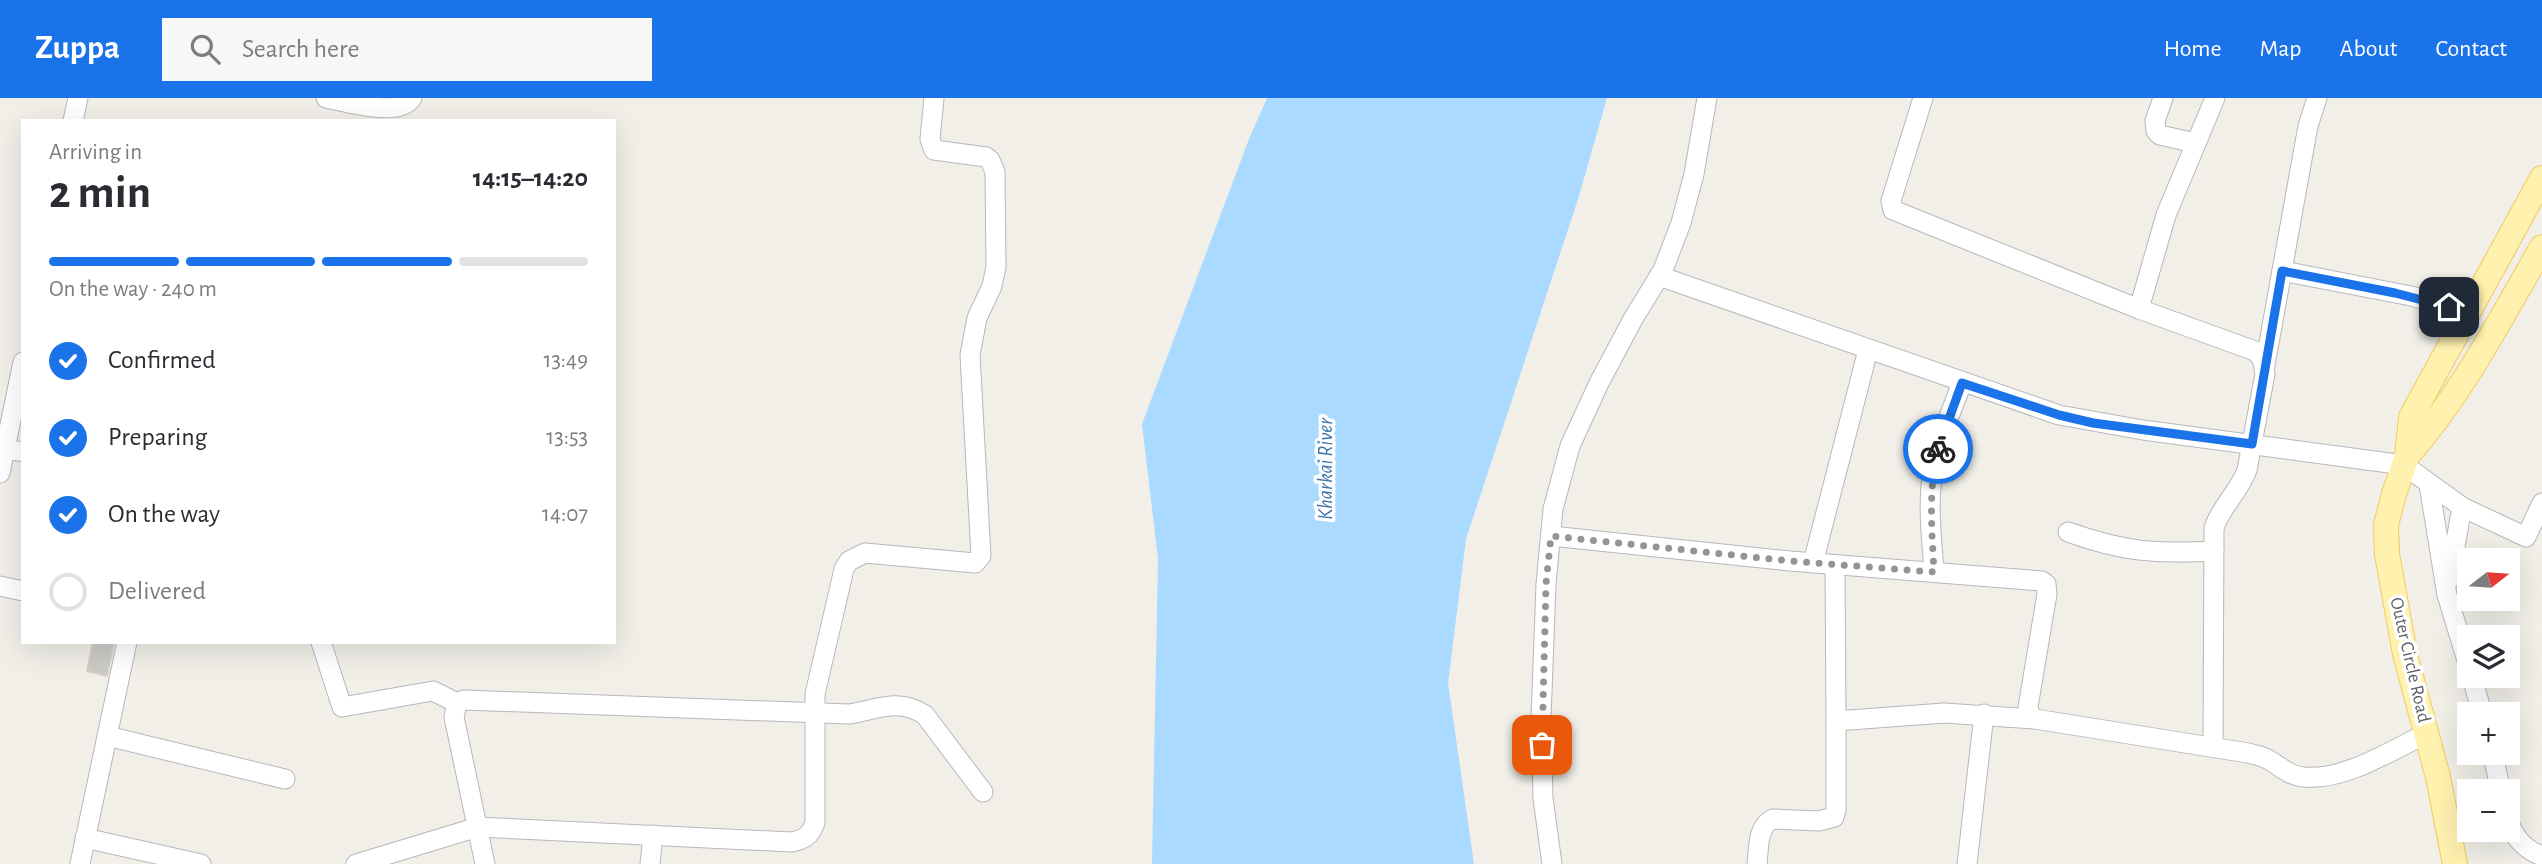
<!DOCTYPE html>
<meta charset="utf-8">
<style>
:root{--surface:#fff;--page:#f7f7f7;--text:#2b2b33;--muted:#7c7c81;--line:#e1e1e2;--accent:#1a73e8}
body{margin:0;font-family:"Alegreya Sans",sans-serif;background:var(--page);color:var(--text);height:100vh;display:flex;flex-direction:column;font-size:26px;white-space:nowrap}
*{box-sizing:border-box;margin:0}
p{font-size:23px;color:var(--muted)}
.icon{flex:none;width:38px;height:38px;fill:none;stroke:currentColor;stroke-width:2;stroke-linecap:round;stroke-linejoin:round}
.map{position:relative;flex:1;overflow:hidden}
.side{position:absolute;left:21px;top:21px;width:595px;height:525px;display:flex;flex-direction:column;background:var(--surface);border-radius:0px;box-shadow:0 7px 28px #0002}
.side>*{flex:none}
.needle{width:46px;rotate:73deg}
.buttons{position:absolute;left:2457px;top:450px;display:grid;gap:14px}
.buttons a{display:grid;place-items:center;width:63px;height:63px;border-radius:0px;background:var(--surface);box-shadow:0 7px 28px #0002;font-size:35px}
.pin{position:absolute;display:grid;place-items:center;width:60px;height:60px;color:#fff;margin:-30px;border-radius:14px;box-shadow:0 4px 10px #0006}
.courier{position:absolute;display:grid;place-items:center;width:70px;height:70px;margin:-35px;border:5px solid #1a73e8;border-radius:50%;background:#fff;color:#222;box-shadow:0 2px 9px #0007}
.summary em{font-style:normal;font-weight:600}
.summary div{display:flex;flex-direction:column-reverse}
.summary{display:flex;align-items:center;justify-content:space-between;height:119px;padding:0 28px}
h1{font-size:46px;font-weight:600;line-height:52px}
.bar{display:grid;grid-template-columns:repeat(4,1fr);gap:10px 7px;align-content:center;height:84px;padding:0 28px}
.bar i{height:9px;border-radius:5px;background:var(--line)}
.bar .active{background:var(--accent)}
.bar p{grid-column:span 4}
ol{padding:0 28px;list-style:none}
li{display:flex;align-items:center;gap:21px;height:77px}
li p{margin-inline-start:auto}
li .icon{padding:7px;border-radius:50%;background:var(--accent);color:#fff;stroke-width:4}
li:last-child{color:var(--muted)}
li i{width:38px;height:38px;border:4px solid var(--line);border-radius:50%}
header{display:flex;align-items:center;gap:42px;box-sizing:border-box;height:98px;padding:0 35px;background:var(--accent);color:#fff}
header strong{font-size:33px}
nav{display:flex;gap:38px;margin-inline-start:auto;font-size:24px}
.search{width:490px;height:63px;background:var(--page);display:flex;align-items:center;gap:18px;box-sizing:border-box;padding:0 24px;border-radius:0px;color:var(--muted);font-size:26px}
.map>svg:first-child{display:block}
</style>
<header>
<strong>Zuppa</strong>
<div class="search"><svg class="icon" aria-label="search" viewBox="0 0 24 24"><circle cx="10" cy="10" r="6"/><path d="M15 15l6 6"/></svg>Search here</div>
<nav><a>Home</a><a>Map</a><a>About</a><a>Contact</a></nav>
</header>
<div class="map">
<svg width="2542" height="766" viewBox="0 0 2542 766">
<rect width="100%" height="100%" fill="#f1efe8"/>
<!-- water -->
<path fill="#aadaff" d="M1267 0H1607L1579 98 1466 441 1448 585 1474 766H1152L1158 461 1142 326 1249 41Z"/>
<!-- building -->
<path fill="#cccac5" stroke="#d6d1c6" stroke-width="2" d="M93 544H114L107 578 87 573Z"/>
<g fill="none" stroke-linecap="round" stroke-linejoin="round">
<!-- minor casing -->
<g stroke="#b5b8bc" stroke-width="21">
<g id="minor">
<path d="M326 0C347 4 398 20 412 0"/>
<path d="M1923 0 1891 103 1893 112 2139 211 2255 253 2262 260 2265 276 2247 372C2239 394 2221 408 2214 430L2213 649"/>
<path d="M2163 0 2155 23 2156 33 2160 37 2195 45"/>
<path d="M73 23 78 0"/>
<path d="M2282 173 2411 198 2468 214"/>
<path d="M1659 178 2059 317 2143 332 2404 367 2462 409 2526 439 2542 405"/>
<path d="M2139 211 2166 117 2215 0"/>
<path d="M2265 267 2308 28 2317 0"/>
<path d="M5 351 23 354"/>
<path d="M0 375 23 264"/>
<path d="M2429 387 2447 497 2469 569"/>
<path d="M2068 434C2124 454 2154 456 2214 453"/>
<path d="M1551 438 1790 463 2042 483 2046 486 2047 496 2028 609 2029 615 2035 621 2248 655C2255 657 2263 658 2269 662 2281 669 2288 677 2303 679 2345 683 2389 653 2426 636"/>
<path d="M1813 465 1868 252"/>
<path d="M1835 467 1836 623 1944 615 2035 621"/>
<path d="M1934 474C1932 442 1927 407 1933 374 1938 343 1951 314 1962 285"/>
<path d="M2449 482 2462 409"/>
<path d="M0 488 23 493"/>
<path d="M321 544 342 609 433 593 457 605"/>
<path d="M2472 578 2482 616"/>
<path d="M107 638 285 681"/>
<path d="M2492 654 2501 693"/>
<path d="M2508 720C2512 738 2525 752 2542 758"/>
<path d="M85 740 201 766"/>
<path d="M80 766 127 544"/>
<path d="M356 766 478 729 792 744C805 741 810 738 815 725V596L844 471 849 463 865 455 975 465 981 458 970 257 977 220 992 188 996 169 995 74 990 62 986 59 934 52 930 41 934 0"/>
<path d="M485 766 454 619 457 605 464 602 849 616C879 611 898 600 925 617L983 694"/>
<path d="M650 766 653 737"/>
<path d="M1552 766 1543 700 1541 621 1546 486 1553 411 1570 348 1599 285 1633 221 1663 172 1681 125 1694 76 1707 0"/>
<path d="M1757 766C1759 750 1757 728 1773 721L1819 723 1834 719 1836 712V623"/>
<path d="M1967 766 1984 616"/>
</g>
</g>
<!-- major casing -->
<g stroke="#f2c960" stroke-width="26">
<g id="major">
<path d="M2407 358C2462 296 2501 220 2542 149"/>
<path d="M2455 766 2438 679 2405 556 2387 456 2386 427 2394 396 2407 358 2411 319 2542 80"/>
</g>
</g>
<!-- minor -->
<use href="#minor" stroke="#fff" stroke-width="19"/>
<!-- major -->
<use href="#major" stroke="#fff2af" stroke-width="24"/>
</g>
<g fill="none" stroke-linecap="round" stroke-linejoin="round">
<!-- done -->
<path stroke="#929495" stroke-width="7" stroke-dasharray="0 12.6" d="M1542 647 1546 486 1551 438 1790 463 1934 474C1932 432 1928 392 1938 351"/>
<!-- route -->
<path stroke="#1a73e8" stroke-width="9" d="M1938 351 1962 285 2059 317 2093 325 2252 346 2282 173 2395 195 2449 209"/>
</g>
<g text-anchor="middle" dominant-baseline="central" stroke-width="7" stroke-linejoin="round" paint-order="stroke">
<!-- street labels -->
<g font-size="19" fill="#5f6368" stroke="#fff">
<text transform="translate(2410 562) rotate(77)">Outer Circle Road</text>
</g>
<!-- water labels -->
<g font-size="21" font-style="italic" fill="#4174aa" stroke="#fff">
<text transform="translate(1325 371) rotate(-90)">Kharkai River</text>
</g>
</g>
</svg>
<div class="buttons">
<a><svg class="needle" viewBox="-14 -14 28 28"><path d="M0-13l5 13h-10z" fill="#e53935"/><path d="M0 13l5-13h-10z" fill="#7c7c81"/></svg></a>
<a><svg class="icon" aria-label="layers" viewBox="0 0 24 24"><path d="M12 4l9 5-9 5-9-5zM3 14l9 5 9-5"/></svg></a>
<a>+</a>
<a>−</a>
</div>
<div class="pin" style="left:1542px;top:647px;background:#ea580c"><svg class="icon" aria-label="bag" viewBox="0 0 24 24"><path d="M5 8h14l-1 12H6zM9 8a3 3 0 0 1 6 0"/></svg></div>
<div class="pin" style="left:2449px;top:209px;background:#1f2937"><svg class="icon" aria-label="home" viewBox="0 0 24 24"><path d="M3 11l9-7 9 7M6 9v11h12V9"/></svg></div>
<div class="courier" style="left:1938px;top:351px"><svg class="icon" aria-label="bike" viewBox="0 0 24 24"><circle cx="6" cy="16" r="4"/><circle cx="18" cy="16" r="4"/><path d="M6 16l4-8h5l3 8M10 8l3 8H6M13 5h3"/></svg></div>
<section class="side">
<div class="summary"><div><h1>2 min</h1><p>Arriving in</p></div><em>14:15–14:20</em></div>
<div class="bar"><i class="active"></i><i class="active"></i><i class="active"></i><i></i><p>On the way · 240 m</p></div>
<ol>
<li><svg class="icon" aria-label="check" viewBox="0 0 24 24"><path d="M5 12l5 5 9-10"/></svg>Confirmed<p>13:49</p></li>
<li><svg class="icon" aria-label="check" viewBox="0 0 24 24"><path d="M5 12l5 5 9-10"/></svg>Preparing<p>13:53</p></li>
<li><svg class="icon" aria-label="check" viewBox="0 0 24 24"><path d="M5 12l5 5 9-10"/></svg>On the way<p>14:07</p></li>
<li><i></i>Delivered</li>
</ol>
</section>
</div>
